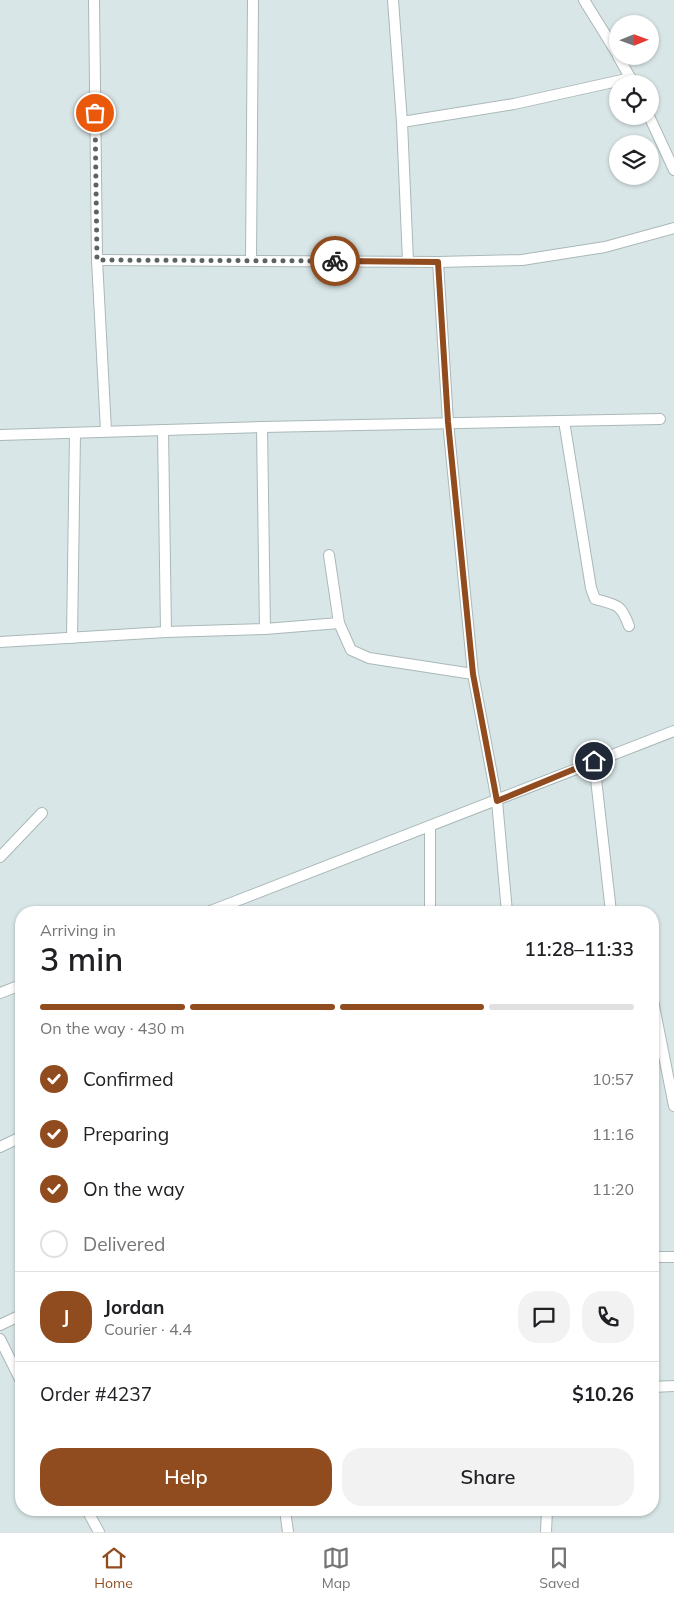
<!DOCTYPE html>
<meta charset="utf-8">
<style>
:root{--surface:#fff;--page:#f2f2f2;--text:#202124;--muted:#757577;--line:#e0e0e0;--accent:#904c1e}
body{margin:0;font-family:Mulish,sans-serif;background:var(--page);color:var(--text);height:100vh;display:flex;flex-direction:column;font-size:19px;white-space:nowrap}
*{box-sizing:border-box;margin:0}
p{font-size:16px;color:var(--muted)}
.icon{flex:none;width:28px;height:28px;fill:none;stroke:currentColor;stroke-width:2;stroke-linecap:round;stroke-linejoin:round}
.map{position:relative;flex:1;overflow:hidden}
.panel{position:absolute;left:15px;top:906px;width:644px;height:610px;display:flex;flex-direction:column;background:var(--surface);border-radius:20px;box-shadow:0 1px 4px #0004}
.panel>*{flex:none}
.needle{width:32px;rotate:89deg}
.tools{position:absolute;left:609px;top:15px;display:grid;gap:10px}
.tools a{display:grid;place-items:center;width:50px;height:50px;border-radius:50%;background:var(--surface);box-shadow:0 1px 4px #0004;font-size:25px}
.pin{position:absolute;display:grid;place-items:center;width:42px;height:42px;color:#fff;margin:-21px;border:2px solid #fff;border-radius:50%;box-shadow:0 1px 5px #0007}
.courier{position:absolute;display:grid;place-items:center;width:50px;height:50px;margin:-25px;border:4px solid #904c1e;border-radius:50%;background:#fff;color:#222;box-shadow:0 1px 6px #0007}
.headline em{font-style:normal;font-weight:600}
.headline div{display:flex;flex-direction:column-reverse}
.headline{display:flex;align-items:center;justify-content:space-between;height:85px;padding:0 25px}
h1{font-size:32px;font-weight:600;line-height:38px}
.bar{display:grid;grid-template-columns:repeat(4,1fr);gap:8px 5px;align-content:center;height:60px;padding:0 25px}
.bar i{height:6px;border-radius:4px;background:var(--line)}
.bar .selected{background:var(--accent)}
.bar p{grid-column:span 4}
.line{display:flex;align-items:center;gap:12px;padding:0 25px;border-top:1px solid var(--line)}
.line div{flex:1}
.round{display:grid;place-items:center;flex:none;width:52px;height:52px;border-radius:20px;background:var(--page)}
ol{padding:0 25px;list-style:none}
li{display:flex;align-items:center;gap:15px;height:55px}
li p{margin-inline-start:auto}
li .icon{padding:5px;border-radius:50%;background:var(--accent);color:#fff;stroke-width:4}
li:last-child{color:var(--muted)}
li i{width:28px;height:28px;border:2px solid var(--line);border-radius:50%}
.button{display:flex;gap:10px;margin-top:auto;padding:10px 25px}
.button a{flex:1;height:58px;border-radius:20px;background:var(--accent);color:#fff;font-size:20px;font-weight:600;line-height:58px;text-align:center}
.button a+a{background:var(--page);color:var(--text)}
.menu{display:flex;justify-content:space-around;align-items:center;height:70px;border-top:1px solid var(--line);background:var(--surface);font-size:14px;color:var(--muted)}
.menu a{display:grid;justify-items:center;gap:2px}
.menu .selected{color:var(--accent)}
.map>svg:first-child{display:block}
</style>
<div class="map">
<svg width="674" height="1532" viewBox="0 0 674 1532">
<rect width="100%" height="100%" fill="#d9e6e7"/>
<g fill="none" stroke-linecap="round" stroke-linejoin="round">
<!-- street casing -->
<g stroke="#aab8b8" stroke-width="12">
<g id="street">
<path d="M94 0 97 260 106 431"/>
<path d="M393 0 402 122 408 261"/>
<path d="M584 0 618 55"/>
<path d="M618 56 632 81"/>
<path d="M649 116 674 170"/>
<path d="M402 122 514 104 631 78"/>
<path d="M97 260 438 262 522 260 605 247 674 228"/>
<path d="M251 260 253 0"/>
<path d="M438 262 448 422 473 674 497 801 507 912"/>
<path d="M564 421 591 588 595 599C617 605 621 604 629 626"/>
<path d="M262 427 265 629"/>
<path d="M163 430 166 632"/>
<path d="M0 435 262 427 660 419"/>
<path d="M329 555 339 623 351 650 369 658 473 674"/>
<path d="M72 638 75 433"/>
<path d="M0 642 166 632 265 629 339 623"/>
<path d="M594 761 611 912"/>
<path d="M430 827V912"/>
<path d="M0 857 42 813"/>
<path d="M208 912 674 731"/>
<path d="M0 993 21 985"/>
<path d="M652 996 674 1106"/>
<path d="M0 1147 21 1137"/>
<path d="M652 1257H674"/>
<path d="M0 1325 21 1315"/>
<path d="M0 1339 21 1381"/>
<path d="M652 1387 674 1386"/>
<path d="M87 1510 99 1532"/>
<path d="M285 1510 288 1532"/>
<path d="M546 1532 547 1510"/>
</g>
</g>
<!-- street -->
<use href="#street" stroke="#fff" stroke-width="10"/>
</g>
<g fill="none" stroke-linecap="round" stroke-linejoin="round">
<!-- done -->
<path stroke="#5b6363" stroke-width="5" stroke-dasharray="0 9" d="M95 113 97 260 335 261"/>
<!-- route -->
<path stroke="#904c1e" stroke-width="6" d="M335 261 438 262 448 422 473 674 497 801 594 761"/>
</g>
</svg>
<div class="tools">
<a><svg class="needle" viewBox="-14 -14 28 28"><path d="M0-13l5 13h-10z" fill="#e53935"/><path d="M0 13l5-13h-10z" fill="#757577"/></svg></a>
<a><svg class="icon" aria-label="locate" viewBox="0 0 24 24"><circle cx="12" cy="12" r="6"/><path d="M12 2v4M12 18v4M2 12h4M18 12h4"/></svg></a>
<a><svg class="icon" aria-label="layers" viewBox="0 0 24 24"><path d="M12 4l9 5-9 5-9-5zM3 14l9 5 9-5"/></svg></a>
</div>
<div class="pin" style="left:95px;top:113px;background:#ea580c"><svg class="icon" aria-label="bag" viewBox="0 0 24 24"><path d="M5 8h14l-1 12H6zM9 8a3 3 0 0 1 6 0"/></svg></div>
<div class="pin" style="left:594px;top:761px;background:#1f2937"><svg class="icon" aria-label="home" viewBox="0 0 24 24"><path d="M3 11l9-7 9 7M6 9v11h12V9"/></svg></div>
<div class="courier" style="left:335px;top:261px"><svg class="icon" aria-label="bike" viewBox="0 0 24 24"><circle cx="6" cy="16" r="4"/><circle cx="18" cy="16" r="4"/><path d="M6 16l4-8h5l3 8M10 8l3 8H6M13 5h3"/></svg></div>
<section class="panel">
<div class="headline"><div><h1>3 min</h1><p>Arriving in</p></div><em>11:28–11:33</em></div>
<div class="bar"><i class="selected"></i><i class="selected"></i><i class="selected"></i><i></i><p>On the way · 430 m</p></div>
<ol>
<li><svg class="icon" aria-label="check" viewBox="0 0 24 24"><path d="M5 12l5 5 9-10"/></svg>Confirmed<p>10:57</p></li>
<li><svg class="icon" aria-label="check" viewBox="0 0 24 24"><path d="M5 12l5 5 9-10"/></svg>Preparing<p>11:16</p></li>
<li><svg class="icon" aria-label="check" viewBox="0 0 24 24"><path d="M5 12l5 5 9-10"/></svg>On the way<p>11:20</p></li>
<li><i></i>Delivered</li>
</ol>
<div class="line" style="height:90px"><b class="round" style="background:var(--accent);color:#fff">J</b><div><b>Jordan</b><p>Courier · 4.4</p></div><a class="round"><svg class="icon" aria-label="chat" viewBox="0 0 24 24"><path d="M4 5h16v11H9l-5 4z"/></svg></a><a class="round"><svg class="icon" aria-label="phone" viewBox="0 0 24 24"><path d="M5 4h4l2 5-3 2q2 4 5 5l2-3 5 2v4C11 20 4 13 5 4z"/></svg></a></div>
<div class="line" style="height:65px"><div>Order #4237</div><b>$10.26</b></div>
<div class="button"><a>Help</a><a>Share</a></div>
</section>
</div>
<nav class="menu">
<a class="selected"><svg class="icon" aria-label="home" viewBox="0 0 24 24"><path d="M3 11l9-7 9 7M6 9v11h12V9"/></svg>Home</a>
<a><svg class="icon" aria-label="map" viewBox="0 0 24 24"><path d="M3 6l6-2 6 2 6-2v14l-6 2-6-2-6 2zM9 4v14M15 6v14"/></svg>Map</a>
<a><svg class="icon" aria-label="saved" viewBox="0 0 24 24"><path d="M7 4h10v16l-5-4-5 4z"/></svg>Saved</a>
</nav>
